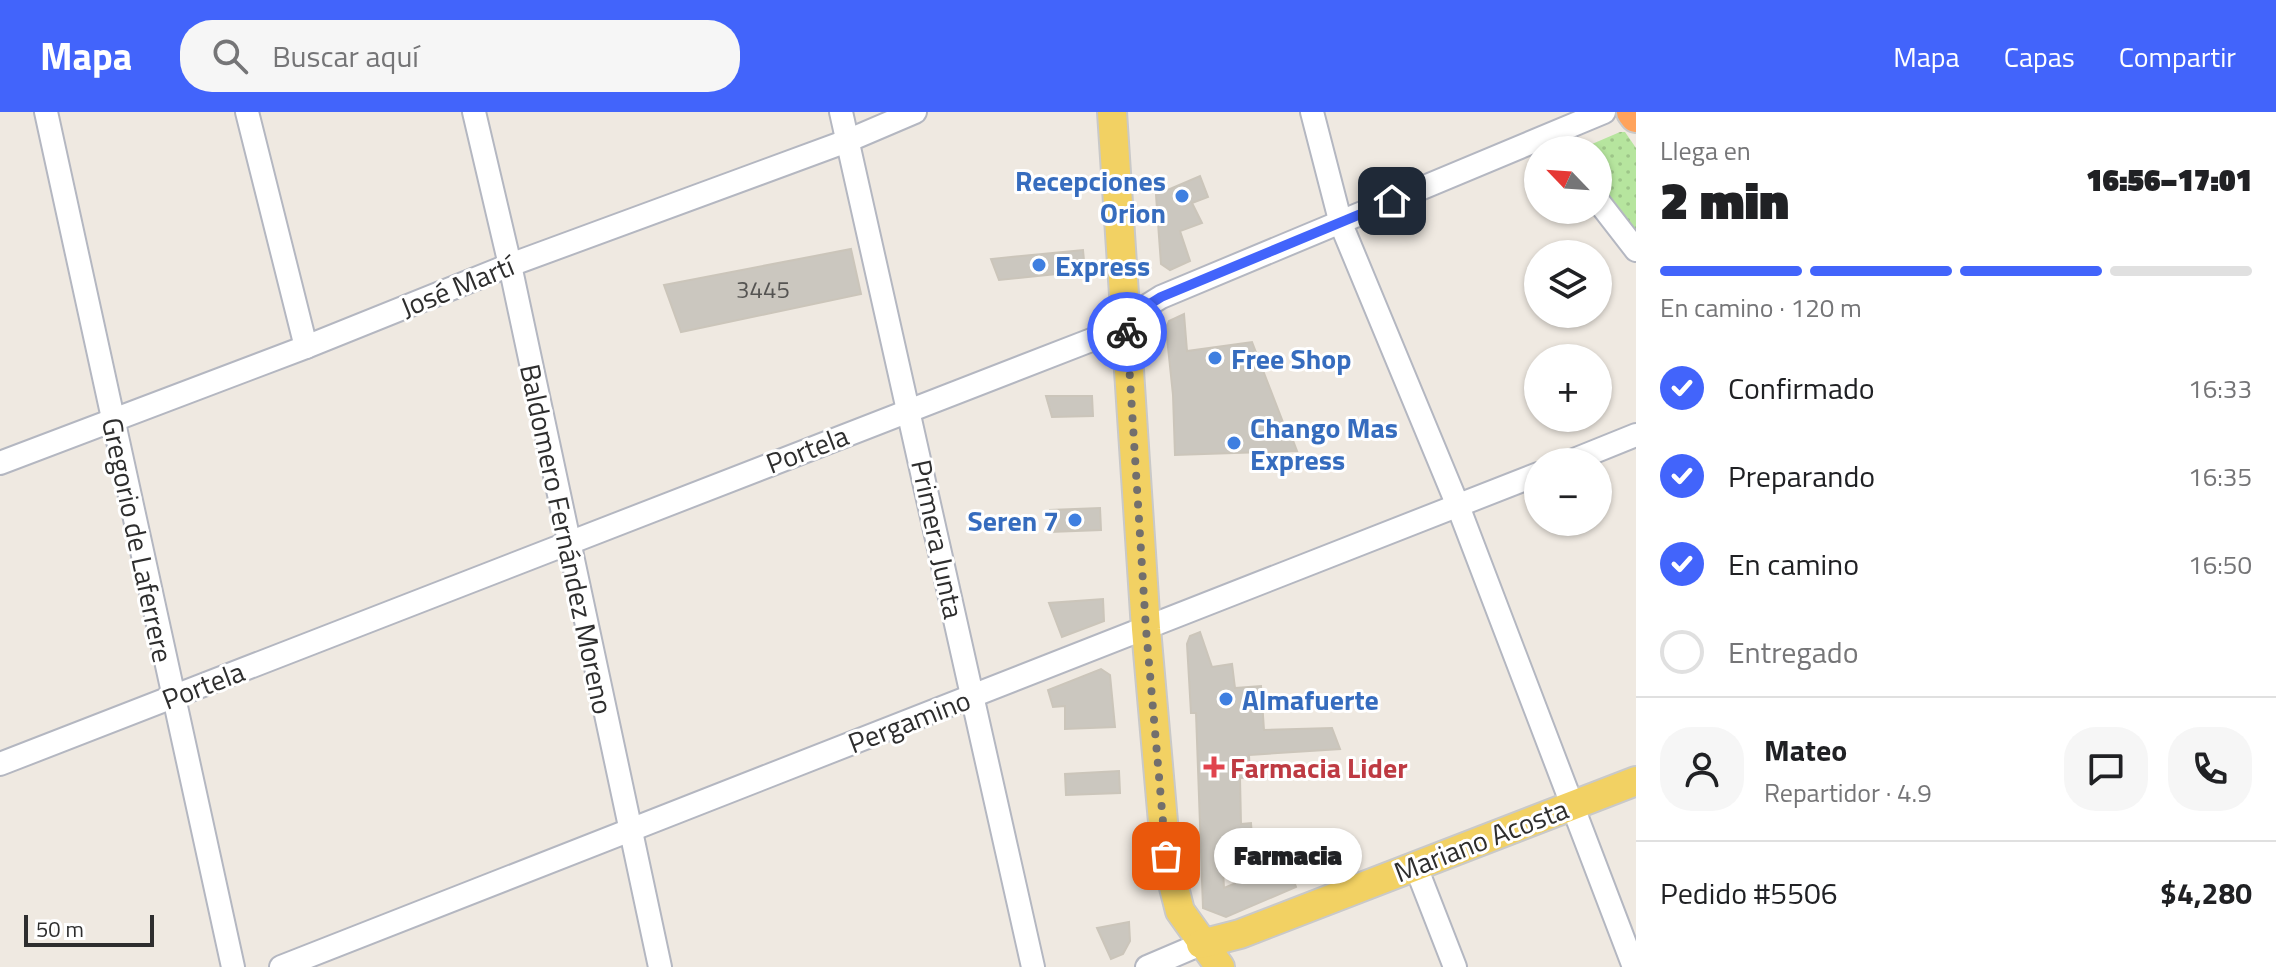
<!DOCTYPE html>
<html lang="es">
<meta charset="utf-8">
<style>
:root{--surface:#fff;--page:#f6f6f6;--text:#202124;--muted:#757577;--line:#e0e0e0;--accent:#4264fb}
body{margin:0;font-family:"Titillium Web",sans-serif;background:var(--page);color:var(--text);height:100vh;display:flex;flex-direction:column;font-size:30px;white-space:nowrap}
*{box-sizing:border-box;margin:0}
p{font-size:26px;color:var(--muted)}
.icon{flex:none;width:44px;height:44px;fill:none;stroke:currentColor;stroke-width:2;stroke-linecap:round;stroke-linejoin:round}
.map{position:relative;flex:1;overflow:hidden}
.panel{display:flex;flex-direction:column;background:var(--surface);width:640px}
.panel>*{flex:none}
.needle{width:52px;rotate:295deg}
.tools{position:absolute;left:1524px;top:24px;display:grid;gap:16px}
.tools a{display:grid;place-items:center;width:88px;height:88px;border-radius:50%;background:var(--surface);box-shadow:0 2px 6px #0004;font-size:40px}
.scale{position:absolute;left:24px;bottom:20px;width:130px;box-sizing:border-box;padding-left:8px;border:4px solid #2e2e2e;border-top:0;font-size:22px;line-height:28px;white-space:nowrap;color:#2e2e2e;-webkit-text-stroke:6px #fff;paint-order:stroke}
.pin{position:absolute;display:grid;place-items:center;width:68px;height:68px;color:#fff;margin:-34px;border-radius:16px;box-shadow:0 4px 12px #0006}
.courier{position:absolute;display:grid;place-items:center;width:80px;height:80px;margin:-40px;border:6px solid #4264fb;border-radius:50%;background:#fff;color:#222;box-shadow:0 2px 10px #0007}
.bubble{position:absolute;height:56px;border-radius:28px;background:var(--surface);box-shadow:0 2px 6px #0004;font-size:26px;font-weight:800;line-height:56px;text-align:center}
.head em{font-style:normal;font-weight:800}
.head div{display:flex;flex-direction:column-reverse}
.head{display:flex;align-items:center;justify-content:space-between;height:136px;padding:0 24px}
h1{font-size:52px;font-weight:800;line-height:60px}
.bar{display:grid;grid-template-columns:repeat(4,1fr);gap:12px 8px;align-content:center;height:96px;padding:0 24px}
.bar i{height:10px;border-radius:6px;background:var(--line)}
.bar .active{background:var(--accent)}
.bar p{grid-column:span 4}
.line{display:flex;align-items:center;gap:20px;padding:0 24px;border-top:2px solid var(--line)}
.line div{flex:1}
.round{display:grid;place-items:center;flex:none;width:84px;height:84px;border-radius:32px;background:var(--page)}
ol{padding:0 24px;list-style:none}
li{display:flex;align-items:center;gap:24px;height:88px}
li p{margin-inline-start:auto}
li .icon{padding:8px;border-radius:50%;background:var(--accent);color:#fff;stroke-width:4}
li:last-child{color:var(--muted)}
li i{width:44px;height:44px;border:4px solid var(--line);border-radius:50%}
header{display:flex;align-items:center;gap:48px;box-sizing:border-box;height:112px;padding:0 40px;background:var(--accent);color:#fff}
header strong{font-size:38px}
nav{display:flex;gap:44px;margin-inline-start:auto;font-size:28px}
.search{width:560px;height:72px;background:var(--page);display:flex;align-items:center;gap:20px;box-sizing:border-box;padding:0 28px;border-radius:32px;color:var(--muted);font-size:30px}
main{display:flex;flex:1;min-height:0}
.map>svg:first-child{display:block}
</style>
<header>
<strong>Mapa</strong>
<div class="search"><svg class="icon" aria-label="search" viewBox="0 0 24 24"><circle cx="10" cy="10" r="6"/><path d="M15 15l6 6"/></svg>Buscar aquí</div>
<nav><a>Mapa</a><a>Capas</a><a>Compartir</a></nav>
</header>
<main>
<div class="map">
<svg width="1636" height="855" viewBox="0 0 1636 855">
<defs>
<pattern id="grass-dots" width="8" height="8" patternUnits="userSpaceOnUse" patternTransform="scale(2)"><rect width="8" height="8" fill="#b6e59e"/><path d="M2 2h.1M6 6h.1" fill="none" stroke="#9dc588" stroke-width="1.8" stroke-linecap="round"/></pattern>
</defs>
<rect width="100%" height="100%" fill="#efe9e1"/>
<!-- grass -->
<path fill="url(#grass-dots)" d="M1620 20H1625L1636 36V119L1598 69V38H1588L1592 32Z"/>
<!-- building -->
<g fill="#cbc7bf" stroke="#cbc5ba" stroke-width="2">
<path d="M1200 64 1208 85 1192 91 1202 111 1180 119 1190 149 1170 158 1161 152 1156 83Z"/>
<path d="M851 137 861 182 681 220 664 173Z"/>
<path d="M1083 138 1085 159 999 168 991 147Z"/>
<path d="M1184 202 1187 239 1252 230 1286 318H1289L1297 339 1175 343 1173 283 1166 216 1169 209Z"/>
<path d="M1046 284H1092L1093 304 1052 305Z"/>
<path d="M1100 396 1101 418 1050 420V398Z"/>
<path d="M1103 487 1104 509 1062 525 1049 491Z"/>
<path d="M1200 520 1212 555 1232 552 1235 576 1261 574 1264 618 1332 616 1340 637 1249 643 1250 665 1240 666 1241 712 1251 711 1253 738 1222 740 1224 776 1287 750 1296 775 1226 805 1203 796 1196 601H1191L1187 532 1190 524Z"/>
<path d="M1101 557 1110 563 1115 615 1065 617V594L1053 595 1048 578Z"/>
<path d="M1119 659 1120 681 1066 683 1065 662Z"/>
<path d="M1129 810 1130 829 1123 842 1111 847 1097 816Z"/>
</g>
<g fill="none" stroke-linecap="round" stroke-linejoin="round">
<!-- minor casing -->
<g stroke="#b4b7c1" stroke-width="26">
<g id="minor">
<path d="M46 0 233 855"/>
<path d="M247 0 306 235"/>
<path d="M474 0 510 153 660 855"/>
<path d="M841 0 1033 855"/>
<path d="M1312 0 1341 112 1458 394 1634 855"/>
<path d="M1598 89 1636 138"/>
<path d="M1569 350 1636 323"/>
<path d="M0 351 306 235 510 153 847 29 915 0"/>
<path d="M0 652 1094 227 1161 185 1604 0"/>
<path d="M1416 755 1455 855"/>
<path d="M281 855 1538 362"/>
<path d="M1147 855 1201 832"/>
</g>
</g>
<!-- major casing -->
<g stroke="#c9c9c9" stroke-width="32">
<g id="major">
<path d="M1112 0 1146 517 1166 744 1180 799 1220 855"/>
<path d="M1201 832 1240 822 1636 669"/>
</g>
</g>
<!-- highway casing -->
<g stroke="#c9c9c9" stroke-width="36">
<path id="highway" d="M1633 0 1636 4"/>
</g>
<!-- minor -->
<use href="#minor" stroke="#fff" stroke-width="22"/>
<!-- major -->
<use href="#major" stroke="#f2d163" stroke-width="28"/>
<!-- highway -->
<use href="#highway" stroke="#ffa35c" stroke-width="32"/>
</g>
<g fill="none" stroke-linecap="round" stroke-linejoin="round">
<!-- done -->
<path stroke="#726f6d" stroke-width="8" stroke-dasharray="0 14.4" d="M1127 220 1146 517 1166 744"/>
<!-- route -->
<path stroke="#4264fb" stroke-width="10" d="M1127 220 1126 207 1161 185 1392 89"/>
</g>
<!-- markers -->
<g fill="#3f7fe0" stroke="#fff" stroke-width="3">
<circle cx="1182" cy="84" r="8"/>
<circle cx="1039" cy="153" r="8"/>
<circle cx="1215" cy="246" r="8"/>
<circle cx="1234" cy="331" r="8"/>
<circle cx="1075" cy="408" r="8"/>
<circle cx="1226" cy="587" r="8"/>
</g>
<path fill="#e0444e" stroke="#fff" stroke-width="3" d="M1210 643h8v8h8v8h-8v8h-8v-8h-8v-8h8z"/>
<g text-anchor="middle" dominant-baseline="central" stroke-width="6" stroke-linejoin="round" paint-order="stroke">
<!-- number labels -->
<g font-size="24" fill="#555452">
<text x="763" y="177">3445</text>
</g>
<!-- shop labels -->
<g font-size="28" font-weight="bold" fill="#366cbe" stroke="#fff" text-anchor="start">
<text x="1166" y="68" text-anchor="end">Recepciones<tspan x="1166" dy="32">Orion</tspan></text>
<text x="1055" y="153">Express</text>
<text x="1231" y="246">Free Shop</text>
<text x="1250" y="315">Chango Mas<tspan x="1250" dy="32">Express</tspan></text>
<text x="1059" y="408" text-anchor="end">Seren 7</text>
<text x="1242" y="587">Almafuerte</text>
</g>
<!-- street labels -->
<g font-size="28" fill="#2e2e2e" stroke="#fff">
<text transform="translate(457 174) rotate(-22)">José Martí</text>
<text transform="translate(807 337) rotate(-21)">Portela</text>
<text transform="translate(567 427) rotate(78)">Baldomero Fernández Moreno</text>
<text transform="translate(938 427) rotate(78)">Primera Junta</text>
<text transform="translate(138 428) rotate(78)">Gregorio de Laferrere</text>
<text transform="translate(203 573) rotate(-21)">Portela</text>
<text transform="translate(909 609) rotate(-21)">Pergamino</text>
<text transform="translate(1481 728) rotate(-21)">Mariano Acosta</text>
</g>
<!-- health labels -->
<g font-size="28" font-weight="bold" fill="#be3a42" stroke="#fff" text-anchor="start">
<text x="1230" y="655">Farmacia Lider</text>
</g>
</g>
</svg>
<div class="tools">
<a><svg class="needle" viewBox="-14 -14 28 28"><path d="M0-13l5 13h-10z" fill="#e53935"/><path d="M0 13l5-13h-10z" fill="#757577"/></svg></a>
<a><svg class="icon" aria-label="layers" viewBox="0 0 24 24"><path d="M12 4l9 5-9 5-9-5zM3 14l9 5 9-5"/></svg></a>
<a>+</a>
<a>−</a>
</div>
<div class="scale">50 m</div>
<div class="pin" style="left:1166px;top:744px;background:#ea580c"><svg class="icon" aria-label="bag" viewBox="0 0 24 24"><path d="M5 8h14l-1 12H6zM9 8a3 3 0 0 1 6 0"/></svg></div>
<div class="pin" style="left:1392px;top:89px;background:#1f2937"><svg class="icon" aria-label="home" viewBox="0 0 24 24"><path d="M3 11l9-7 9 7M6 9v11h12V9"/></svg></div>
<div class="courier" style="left:1127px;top:220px"><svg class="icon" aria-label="bike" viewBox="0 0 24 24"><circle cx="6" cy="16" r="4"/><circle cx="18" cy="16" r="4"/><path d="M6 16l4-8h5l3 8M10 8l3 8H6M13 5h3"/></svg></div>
<div class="bubble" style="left:1214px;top:716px;width:148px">Farmacia</div>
</div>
<section class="panel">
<div class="head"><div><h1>2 min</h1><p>Llega en</p></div><em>16:56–17:01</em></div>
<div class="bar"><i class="active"></i><i class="active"></i><i class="active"></i><i></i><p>En camino · 120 m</p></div>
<ol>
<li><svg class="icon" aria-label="check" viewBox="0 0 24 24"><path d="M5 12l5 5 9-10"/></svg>Confirmado<p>16:33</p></li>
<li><svg class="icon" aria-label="check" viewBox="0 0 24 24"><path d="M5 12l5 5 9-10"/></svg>Preparando<p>16:35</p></li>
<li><svg class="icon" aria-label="check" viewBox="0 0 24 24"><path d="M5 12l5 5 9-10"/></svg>En camino<p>16:50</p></li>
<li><i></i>Entregado</li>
</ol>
<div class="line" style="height:144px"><a class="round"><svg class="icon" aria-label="person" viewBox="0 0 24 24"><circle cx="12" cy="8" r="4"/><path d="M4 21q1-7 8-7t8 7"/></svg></a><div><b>Mateo</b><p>Repartidor · 4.9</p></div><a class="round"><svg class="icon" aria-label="chat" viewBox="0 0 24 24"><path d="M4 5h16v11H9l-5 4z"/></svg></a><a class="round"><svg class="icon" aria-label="phone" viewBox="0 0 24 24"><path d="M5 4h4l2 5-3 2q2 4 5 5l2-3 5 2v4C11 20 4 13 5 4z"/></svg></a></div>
<div class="line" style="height:104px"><div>Pedido #5506</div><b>$4,280</b></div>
</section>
</main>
